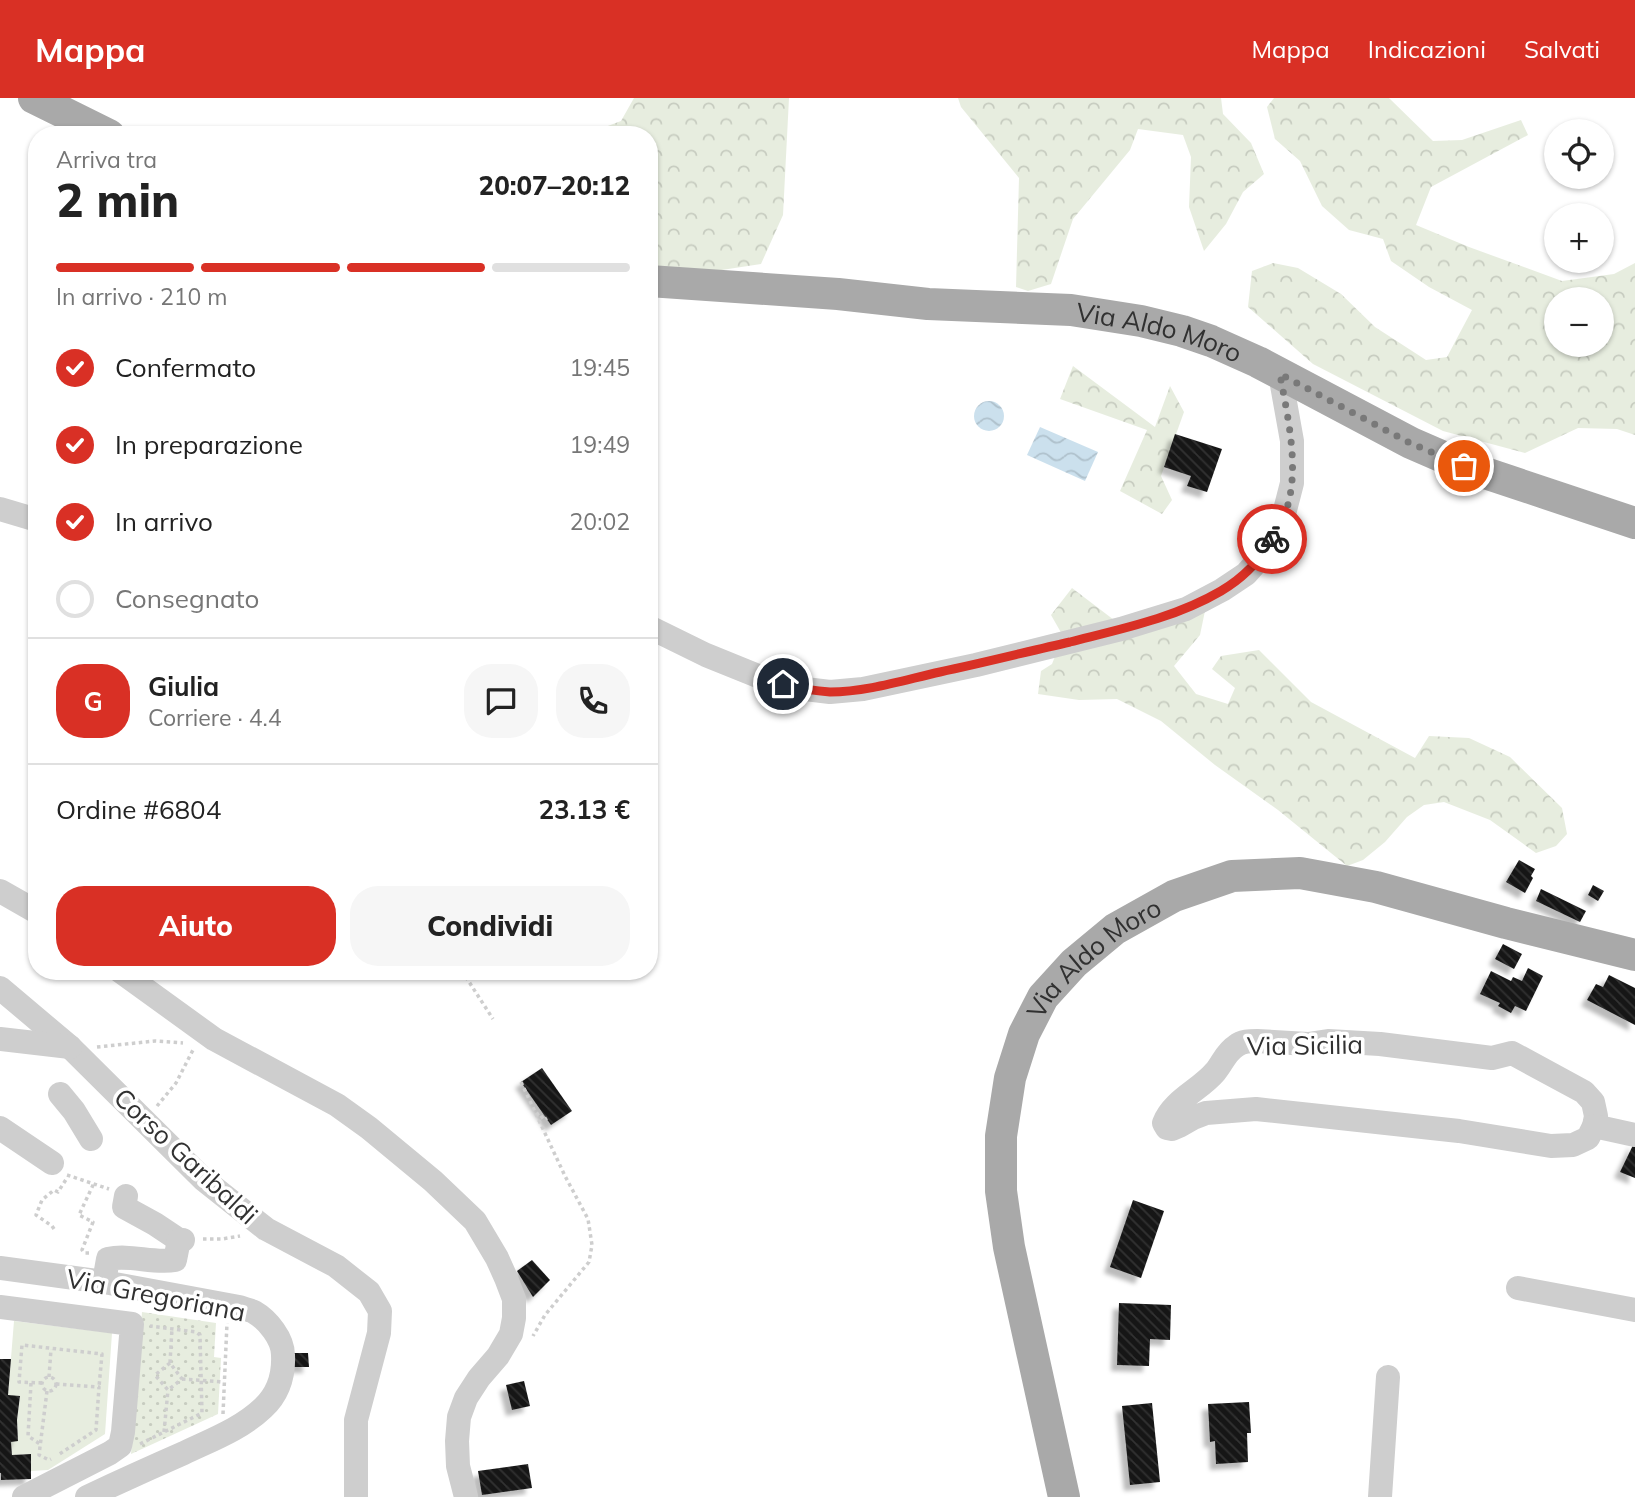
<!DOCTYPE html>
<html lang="it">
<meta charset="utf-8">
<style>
:root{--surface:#fff;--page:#f6f6f6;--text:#222;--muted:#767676;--line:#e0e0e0;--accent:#d93025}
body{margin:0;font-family:Mulish,sans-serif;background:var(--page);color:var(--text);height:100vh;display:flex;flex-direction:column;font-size:26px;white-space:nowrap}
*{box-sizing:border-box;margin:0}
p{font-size:23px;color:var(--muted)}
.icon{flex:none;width:38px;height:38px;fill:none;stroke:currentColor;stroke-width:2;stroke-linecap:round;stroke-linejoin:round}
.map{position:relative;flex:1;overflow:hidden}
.sheet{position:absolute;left:28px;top:28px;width:630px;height:854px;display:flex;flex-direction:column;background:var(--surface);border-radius:28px;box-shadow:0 2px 5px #0004}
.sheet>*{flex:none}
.buttons{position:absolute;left:1544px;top:21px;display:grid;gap:14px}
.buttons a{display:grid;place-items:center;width:70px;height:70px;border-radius:50%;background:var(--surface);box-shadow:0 2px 5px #0004;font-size:35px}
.pin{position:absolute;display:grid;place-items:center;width:60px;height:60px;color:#fff;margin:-30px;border:4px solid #fff;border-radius:50%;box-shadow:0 2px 7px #0007}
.courier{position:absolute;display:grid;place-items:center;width:70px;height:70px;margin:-35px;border:5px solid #d93025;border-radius:50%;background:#fff;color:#222;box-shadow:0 2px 9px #0007}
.summary em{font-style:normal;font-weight:800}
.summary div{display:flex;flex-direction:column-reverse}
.summary{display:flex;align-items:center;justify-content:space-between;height:119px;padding:0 28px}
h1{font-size:46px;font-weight:800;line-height:52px}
.bar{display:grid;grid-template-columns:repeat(4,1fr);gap:10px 7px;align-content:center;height:84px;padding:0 28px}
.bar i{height:9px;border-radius:5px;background:var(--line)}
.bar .current{background:var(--accent)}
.bar p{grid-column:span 4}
.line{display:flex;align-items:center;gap:18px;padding:0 28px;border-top:2px solid var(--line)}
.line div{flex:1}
.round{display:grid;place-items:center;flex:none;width:74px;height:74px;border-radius:28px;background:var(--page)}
ol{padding:0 28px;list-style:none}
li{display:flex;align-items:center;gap:21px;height:77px}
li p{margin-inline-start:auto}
li .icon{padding:7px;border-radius:50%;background:var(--accent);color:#fff;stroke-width:4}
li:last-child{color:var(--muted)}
li i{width:38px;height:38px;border:4px solid var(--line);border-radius:50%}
.action{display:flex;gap:14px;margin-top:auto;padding:14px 28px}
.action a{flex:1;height:80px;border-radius:28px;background:var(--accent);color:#fff;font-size:28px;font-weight:800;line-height:80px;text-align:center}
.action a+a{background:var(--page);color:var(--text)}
header{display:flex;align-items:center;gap:42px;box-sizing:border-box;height:98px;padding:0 35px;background:var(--accent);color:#fff}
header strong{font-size:33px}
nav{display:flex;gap:38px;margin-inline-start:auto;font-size:24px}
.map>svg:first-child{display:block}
</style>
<header>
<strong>Mappa</strong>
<nav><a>Mappa</a><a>Indicazioni</a><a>Salvati</a></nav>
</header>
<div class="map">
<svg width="1635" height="1399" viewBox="0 0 1635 1399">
<defs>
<pattern id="forest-crowns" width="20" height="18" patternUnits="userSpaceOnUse" patternTransform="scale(1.75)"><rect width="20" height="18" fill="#e7eddf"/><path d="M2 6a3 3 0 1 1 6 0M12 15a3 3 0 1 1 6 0" fill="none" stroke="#c7ccc0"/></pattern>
<pattern id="park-dots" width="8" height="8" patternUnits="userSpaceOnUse" patternTransform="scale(1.75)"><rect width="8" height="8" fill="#e7eddf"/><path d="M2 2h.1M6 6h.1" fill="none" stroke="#c7ccc0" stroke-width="1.8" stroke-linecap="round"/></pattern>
<pattern id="water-waves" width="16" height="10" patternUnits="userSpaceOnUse" patternTransform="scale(1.75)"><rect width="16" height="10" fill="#cbe0ed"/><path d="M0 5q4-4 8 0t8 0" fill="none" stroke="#afc1cc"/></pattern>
<pattern id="building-back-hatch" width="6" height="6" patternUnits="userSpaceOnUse" patternTransform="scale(1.75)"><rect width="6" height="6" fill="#181818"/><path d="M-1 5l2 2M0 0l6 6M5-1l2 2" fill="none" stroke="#313131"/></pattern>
<filter id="shadow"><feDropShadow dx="-6" dy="6" stdDeviation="2" flood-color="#0004"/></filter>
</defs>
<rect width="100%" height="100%" fill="#fff"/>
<!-- forest -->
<g fill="url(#forest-crowns)" fill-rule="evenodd">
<path d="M634 0H789L783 117 761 166 702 175 649 168V37H584L621 23Z"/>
<path d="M958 0H1221L1223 16 1251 45 1264 76 1243 94 1226 126 1204 153 1189 109 1191 59 1183 37 1138 31 1130 52 1073 121 1051 186 1028 193 1016 189 1019 80 961 9Z"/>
<path d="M1274 0H1389L1433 43 1462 42 1521 22 1528 37 1431 89 1416 127 1469 149 1562 183 1614 176 1635 165V337L1617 331 1578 330 1525 355 1443 333 1313 266 1248 209 1252 173 1273 165 1298 170 1341 196 1375 229 1426 262 1447 259 1472 212 1429 189 1391 163 1383 141 1349 132 1322 108 1300 63 1275 41 1267 9ZM1556 201H1601V247H1556Z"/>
<path d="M1073 268 1155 329 1170 288 1184 314 1161 378 1172 402 1162 416 1120 393 1147 332 1060 301Z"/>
<path d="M1072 490 1114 522 1206 508 1200 537 1174 568 1196 596 1228 606 1235 590 1212 571 1221 558 1259 552 1311 604 1415 660 1429 638 1469 640 1510 659 1562 710 1567 736 1556 748 1536 755 1490 722 1444 704 1424 707 1407 719 1385 744 1363 762 1347 768 1278 712 1215 667 1161 623 1117 601 1079 602 1038 596 1041 573 1052 566 1063 538 1051 517Z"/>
</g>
<!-- park -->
<path fill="url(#park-dots)" d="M142 1214 216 1225 214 1259 221 1260 218 1316 131 1356Z"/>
<!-- garden -->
<path fill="#e7eddf" d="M14 1223 112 1235 105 1336 48 1372 31 1373 30 1356 12 1357 11 1344 18 1342 17 1322 20 1299 8 1297Z"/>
<!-- water -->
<g fill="url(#water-waves)">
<circle cx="989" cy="318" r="15"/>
<path d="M1040 329 1098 354 1085 383 1027 357Z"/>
</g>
<!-- building -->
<g fill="url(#building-back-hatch)" filter="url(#shadow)">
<path d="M1175 336 1222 351 1207 394 1187 388 1191 378 1164 369Z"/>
<path d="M1519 762 1535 771 1531 778 1533 780 1525 795 1506 784Z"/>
<path d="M1593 787 1604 793 1598 803 1588 797Z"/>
<path d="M1541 791 1586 813 1580 824 1536 803Z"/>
<path d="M1503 846 1522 856 1514 871 1495 861Z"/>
<path d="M1528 870 1543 878 1526 913 1515 908 1511 915 1498 908 1500 905 1480 896 1491 873 1511 883 1513 879 1522 883Z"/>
<path d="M1609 877 1635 890V927L1587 902 1596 886 1603 889Z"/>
<path d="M542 970 572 1013 551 1027 521 984Z"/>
<path d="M1635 1043V1080L1620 1074Z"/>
<path d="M1133 1102 1164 1113 1141 1180 1110 1169Z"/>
<path d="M532 1162 550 1182 533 1199 517 1173Z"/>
<path d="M1119 1205 1171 1207 1170 1242 1150 1241 1149 1268 1117 1267Z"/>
<path d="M293 1255H308L309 1269H293Z"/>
<path d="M0 1261H11L8 1297 20 1298 17 1322 18 1343 11 1344 12 1357 31 1356V1381L1 1382V1375H0Z"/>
<path d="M524 1283 530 1308 512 1312 506 1287Z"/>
<path d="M1249 1304 1251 1335H1247L1248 1364 1216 1366 1215 1343 1210 1344 1208 1306Z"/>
<path d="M1152 1305 1160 1384 1130 1387 1122 1308Z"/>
<path d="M528 1366 532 1390 482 1397 478 1373Z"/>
</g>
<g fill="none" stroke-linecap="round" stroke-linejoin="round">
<!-- path -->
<g stroke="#cecece" stroke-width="3.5" stroke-dasharray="3.5 3.5" stroke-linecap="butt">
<path d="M462 873 493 921"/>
<path d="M97 949 155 943 183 945"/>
<path d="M521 984 565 1078 588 1121 592 1147 589 1164 545 1217 533 1238"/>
<path d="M157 1008 176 985 194 950"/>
<path d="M536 1017 539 1015 544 1022 547 1020"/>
<path d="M67 1077 109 1091"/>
<path d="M54 1131 52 1128 36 1117 42 1102 54 1092 58 1094 67 1080"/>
<path d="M203 1141H222L240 1138"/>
<path d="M89 1155H85L82 1152 93 1124 79 1117 94 1085"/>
<path d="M170 1265 155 1277 168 1292 182 1281 170 1265 172 1230"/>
<circle cx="49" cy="1286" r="7"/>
<path d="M49 1279 51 1251"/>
<path d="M182 1281 224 1284"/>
<path d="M31 1285 28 1338 40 1346"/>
<path d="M42 1285 19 1284 22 1247 102 1256 99 1289"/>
<path d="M56 1286 99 1289 96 1332 58 1357"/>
<path d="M47 1293 39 1357 49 1362 51 1361"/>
<path d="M223 1316 227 1225"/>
<path d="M164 1334 168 1292"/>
<path d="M140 1346 202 1315 200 1237 196 1234 150 1228"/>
</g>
<!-- minor -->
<g stroke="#cecece" stroke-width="24">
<path d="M0 411 37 422"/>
<path d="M649 529 706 557 768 582 797 590 830 594 863 591 976 567 1121 531 1186 511 1222 492 1246 476 1262 458 1283 420 1292 385V343L1280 276"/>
<path d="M0 793 37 814"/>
<path d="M120 873 214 941 337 1007 369 1030 433 1083 475 1123 497 1160 506 1180 514 1201V1220L511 1236 498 1258 479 1280 466 1300 459 1319 457 1343 458 1368 466 1399"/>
<path d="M0 890 70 949 203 1081 266 1131 336 1168 369 1194 380 1213 379 1235 356 1322V1399"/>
<path d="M0 941 70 949"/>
<path d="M1257 943 1308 946 1328 943 1380 946 1492 960 1512 955 1584 994 1593 1004 1596 1018 1594 1028 1588 1040 1573 1047 1551 1048 1459 1033 1256 1011 1206 1015 1193 1020 1179 1028 1172 1031 1167 1030 1164 1025C1173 1002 1200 992 1215 974 1222 966 1226 954 1236 948 1242 943 1250 943 1257 943Z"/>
<path d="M60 996 74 1013 91 1041"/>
<path d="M1594 1028 1635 1037"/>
<path d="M0 1030 52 1065"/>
<path d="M126 1098 124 1109 155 1126 179 1142"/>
<path d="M0 1170 104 1184 239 1209C244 1211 250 1212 254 1214 268 1222 283 1241 283 1257 284 1277 278 1296 263 1310 241 1331 211 1342 184 1355 152 1369 119 1384 87 1399"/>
<path d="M104 1184 108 1161C130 1156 153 1166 175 1162L179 1142H183"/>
<path d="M1518 1190 1635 1212"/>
<path d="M0 1209 132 1226 123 1334 120 1348 110 1355 24 1399"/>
<path d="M1380 1399 1388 1279"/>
</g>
<!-- major -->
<g stroke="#a9a9a9" stroke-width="32">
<path d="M34 0 109 37"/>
<path id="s1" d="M649 183 838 196 928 206 1071 212 1141 223 1182 233 1211 243 1258 264 1411 345 1464 368 1635 425"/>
<path id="s2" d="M1064 1399 1009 1149 1001 1093V1038L1010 980 1024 936 1043 899 1074 865 1115 831 1174 798 1232 778 1300 775 1376 789 1506 825 1635 857"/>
</g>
</g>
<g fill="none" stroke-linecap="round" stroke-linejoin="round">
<!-- done -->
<path stroke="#797979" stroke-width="7" stroke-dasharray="0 12.6" d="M1272 441C1275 434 1280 428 1283 421 1302 377 1288 322 1280 276L1410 345 1464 368"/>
<!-- route -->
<path stroke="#d93025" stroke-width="9" d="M783 586C798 590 814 593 830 594 867 594 904 582 940 574 983 565 1026 554 1070 544 1121 531 1175 520 1221 493 1243 480 1260 463 1272 441"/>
</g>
<g text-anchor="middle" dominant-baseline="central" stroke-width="7" stroke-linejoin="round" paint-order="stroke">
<!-- street labels -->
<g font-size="26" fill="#313131" stroke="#fff">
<text stroke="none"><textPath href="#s1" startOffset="514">Via Aldo Moro</textPath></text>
<text stroke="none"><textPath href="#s2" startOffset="578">Via Aldo Moro</textPath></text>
<text transform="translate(1305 947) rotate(-1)">Via Sicilia</text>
<text transform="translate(186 1058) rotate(43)">Corso Garibaldi</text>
<text transform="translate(156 1197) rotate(11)">Via Gregoriana</text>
</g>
</g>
</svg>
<div class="buttons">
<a><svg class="icon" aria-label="locate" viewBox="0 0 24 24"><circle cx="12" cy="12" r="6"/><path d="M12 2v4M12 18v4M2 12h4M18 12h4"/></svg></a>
<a>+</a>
<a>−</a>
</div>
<div class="pin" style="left:1464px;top:368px;background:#ea580c"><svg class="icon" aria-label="bag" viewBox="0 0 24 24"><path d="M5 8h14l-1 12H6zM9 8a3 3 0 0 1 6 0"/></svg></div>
<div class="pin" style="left:783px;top:586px;background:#1f2937"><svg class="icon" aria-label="home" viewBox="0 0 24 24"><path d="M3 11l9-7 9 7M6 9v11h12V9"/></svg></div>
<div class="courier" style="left:1272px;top:441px"><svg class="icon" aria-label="bike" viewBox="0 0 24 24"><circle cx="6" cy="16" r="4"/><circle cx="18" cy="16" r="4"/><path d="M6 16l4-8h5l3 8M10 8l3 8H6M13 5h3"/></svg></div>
<section class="sheet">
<div class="summary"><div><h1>2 min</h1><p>Arriva tra</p></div><em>20:07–20:12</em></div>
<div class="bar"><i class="current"></i><i class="current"></i><i class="current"></i><i></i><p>In arrivo · 210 m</p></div>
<ol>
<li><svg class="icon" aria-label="check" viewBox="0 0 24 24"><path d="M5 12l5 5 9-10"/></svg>Confermato<p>19:45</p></li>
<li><svg class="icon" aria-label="check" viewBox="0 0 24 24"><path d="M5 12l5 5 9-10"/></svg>In preparazione<p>19:49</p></li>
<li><svg class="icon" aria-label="check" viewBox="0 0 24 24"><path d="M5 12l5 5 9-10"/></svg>In arrivo<p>20:02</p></li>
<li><i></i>Consegnato</li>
</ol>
<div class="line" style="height:126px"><b class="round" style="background:var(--accent);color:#fff">G</b><div><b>Giulia</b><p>Corriere · 4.4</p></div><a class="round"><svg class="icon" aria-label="chat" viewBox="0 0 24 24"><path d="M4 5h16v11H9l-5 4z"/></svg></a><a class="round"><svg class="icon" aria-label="phone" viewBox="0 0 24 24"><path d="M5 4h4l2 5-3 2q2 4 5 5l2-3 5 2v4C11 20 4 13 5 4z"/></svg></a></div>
<div class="line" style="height:91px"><div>Ordine #6804</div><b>23.13 €</b></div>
<div class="action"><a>Aiuto</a><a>Condividi</a></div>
</section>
</div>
